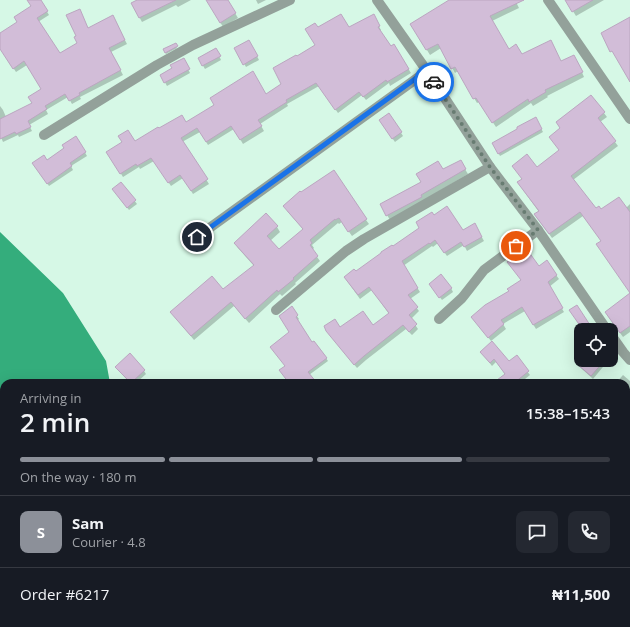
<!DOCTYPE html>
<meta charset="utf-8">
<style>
:root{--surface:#171b24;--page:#242831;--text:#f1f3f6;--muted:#9ea1a6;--line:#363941;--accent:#8c9099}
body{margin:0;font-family:"Open Sans",sans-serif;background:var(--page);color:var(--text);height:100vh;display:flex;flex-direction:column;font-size:15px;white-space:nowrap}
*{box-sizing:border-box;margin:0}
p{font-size:13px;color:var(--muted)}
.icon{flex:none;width:22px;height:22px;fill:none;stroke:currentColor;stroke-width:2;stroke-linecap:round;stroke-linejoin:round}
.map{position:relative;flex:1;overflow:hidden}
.panel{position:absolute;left:0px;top:379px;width:630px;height:248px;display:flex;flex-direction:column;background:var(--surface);border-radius:12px 12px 0 0;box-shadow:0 4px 16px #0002}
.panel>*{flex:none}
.controls{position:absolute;left:574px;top:323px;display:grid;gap:8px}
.controls a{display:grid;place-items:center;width:44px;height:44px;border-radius:8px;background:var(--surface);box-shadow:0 4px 16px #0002;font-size:20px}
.pin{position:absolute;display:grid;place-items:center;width:34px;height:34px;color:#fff;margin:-17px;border:2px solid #fff;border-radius:50%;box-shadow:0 1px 4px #0007}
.courier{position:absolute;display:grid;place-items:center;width:40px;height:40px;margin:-20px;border:3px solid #1a73e8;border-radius:50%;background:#fff;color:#222;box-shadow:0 1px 5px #0007}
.summary em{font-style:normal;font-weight:600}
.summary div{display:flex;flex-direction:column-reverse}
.summary{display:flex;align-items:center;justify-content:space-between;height:68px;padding:0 20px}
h1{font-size:26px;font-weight:600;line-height:30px}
.bar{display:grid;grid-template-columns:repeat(4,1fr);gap:6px 4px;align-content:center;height:48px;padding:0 20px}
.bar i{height:5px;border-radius:3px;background:var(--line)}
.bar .selected{background:var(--accent)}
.bar p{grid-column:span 4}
.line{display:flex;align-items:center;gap:10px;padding:0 20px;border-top:1px solid var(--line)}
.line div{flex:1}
.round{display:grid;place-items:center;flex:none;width:42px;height:42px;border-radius:8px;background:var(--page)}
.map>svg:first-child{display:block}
</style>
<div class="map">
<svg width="630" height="627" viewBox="0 0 630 627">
<rect width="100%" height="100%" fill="#d6f8e6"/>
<!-- green -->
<g fill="#6fdfac">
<path d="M0 555 4 556V610H0Z"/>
<path d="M119 623H169L179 627H124Z"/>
</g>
<!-- water -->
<g fill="#34ad7c">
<path d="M0 232 63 293 106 361 110 383H4V426L0 424Z"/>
<path d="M0 513 4 514V547L0 545Z"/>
</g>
<!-- shadow -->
<g fill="#0003">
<path d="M31 0H40L49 15 38 22 60 54 78 43 88 29 115 21 127 44 111 52 123 75 80 97 81 99 72 104 68 97 46 110 48 114 29 125 32 131 19 137 18 135 3 142 0 135V106L3 110 6 117 34 104 42 90 27 65 16 72 0 48V35L18 22 32 6Z"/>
<path d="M136 0H191L178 7 176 5 142 22 132 4 136 2Z"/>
<path d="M207 0H227L238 18 223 27Z"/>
<path d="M256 0H266L258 4Z"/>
<path d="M451 0H515L519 8 492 21 508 50 521 56 561 62 577 61 584 77 547 96 548 97 533 106 531 103 496 127 479 102 477 103 458 71 455 73 441 48 430 55 411 24Z"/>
<path d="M566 0H604L576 16Z"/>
<path d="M373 16 381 30 379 31 390 48 394 46 411 73 390 86 389 83 366 100 362 95 338 113 319 86 287 104 288 106 260 124 264 131 243 144 234 129 208 145 200 132 182 142 209 184 193 194 183 178 171 186 154 161 140 169 139 167 123 177 108 153 135 143 159 130 185 123 266 95 283 85 316 46 318 29H349Z"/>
<path d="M249 41 259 60 246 67 236 49Z"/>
<path d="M175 44 177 48 166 54 164 50Z"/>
<path d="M216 49 221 60 205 69 199 59Z"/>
<path d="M183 59 190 73 167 86 161 75 173 68Z"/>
<path d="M591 96 607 117 600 122 618 146 573 180 596 210 601 211 626 208 630 204V293L602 241 583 216 552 238 538 219 539 212 518 183 560 151 553 141 561 129Z"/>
<path d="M389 114 403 136 395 142 382 124Z"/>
<path d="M536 119 543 132 500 156 493 143Z"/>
<path d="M76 137 87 156 71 166 73 170 49 186 34 163 47 161 65 148Z"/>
<path d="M460 161 468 174 390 220 381 205Z"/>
<path d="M121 183 137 204 129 210 115 192Z"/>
<path d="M287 211 366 220 369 224 352 236 342 222 339 224 338 223 312 245 314 248 312 250 320 261 295 283 296 284 282 296 280 294 249 323 234 306 194 340 174 316 223 291 254 266 238 248 235 243 266 214 277 227 280 232 270 241 279 251 304 230Z"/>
<path d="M433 217 463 231 475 225 484 241 467 251 464 245 447 256 438 243 433 247 432 246 403 266 420 292 410 299 419 311 411 319 418 329 412 335 406 329 366 360 357 368 330 335 340 328 373 327 389 314 372 290 360 299 345 278 356 273 392 248 421 228Z"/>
<path d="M539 267 556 275 559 279 549 287 564 312 536 329 525 311 503 324 506 329 491 341 472 317 510 292 521 280Z"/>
<path d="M432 287 451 288 453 292 442 300Z"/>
<path d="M630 294V332L623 337 606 313Z"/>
<path d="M576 306 591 329 589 330H583L570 310Z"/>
<path d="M291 307 299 319 297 321 312 344 326 358 328 361 309 375 316 383H290L286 366 291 332Z"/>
<path d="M481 352 509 362 516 357 530 375 520 383H495L506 375 496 362 492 366Z"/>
<path d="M584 360H606L607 362 593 379 581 368 579 365Z"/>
<path d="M118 370 144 371 146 374 136 383H130Z"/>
<path d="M623 375 630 381V391L626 395V383H616Z"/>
<path d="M630 454V470L626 464V457Z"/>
<path d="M0 465 4 468V510L0 506Z"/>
<path d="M630 480V488L627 483Z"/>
<path d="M507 623H520L521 627H509Z"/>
<path d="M537 623H565L567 627H538Z"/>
</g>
<!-- building -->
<g fill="#d2bdd8" stroke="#bba6c0">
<path d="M27 0H41L48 11 37 18 60 53 77 43 74 37 76 36 66 15 80 9 88 28 113 15 125 40 109 48 121 70 79 93 80 95 69 101 65 94 45 106 47 109 28 121 31 127 16 134 15 132 0 139V119L32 103 28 97 41 89 24 61 13 69 0 49V33L17 22 14 17 31 6Z"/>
<path d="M137 0H176L139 18 131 3Z"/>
<path d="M206 0H228L236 13 220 23Z"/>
<path d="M449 0H524L490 16 509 49 516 44 522 54 551 40 561 61 574 55 583 72 545 90 546 92 529 102 528 99 492 123 476 98 473 99 455 67 451 69 438 44 426 50 410 24Z"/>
<path d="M565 0H593L572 12Z"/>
<path d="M341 14 349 27 374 14 380 26 378 27 391 46 394 44 409 69 387 82 386 80 363 97 359 92 335 110 316 83 286 100 287 102 258 120 262 126 240 140 231 126 206 142 197 128 181 138 208 179 191 191 180 175 168 183 151 158 137 166 136 164 120 174 106 152 122 142 118 136 128 130 135 141 158 127 159 128 182 115 186 122 214 105 210 98 253 71 266 94 281 84 273 68 296 55 297 56 315 45 305 29 315 23 318 27Z"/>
<path d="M630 17V82L612 51 610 52 601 33Z"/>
<path d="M249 40 258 56 243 65 234 48Z"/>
<path d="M176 43 178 46 165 53 163 49Z"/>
<path d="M216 48 221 56 202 66 198 58Z"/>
<path d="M184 58 190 69 164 83 160 75 172 68 170 65Z"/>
<path d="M591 95 605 112 598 118 616 141 571 176 596 208 599 206 601 209 619 197 630 212V326L620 333 605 312 630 293 596 244 601 241 580 212 549 234 534 214 539 211 517 182 522 179 512 166 527 154 537 167 559 150 549 137 560 128 556 122Z"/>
<path d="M389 113 402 132 392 139 379 120Z"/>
<path d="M536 117 542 129 498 154 492 143 517 129V127Z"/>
<path d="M76 136 86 152 70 163 72 166 47 184 32 163 44 155 47 160 64 148 62 145Z"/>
<path d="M461 160 466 169 421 195 422 197 386 216 380 204 421 182 416 174 438 161 443 169Z"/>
<path d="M334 170 367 219 348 232 339 218 335 220V219L310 240 312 243 310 245 318 256 293 278 294 279 278 292 277 290 245 319 231 302 191 336 170 312 212 276 223 289 254 265 234 243 266 213 278 226 267 236 279 249 303 229 283 206 300 191 301 192Z"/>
<path d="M121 182 136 200 127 208 112 189Z"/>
<path d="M447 206 463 230 475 223 482 237 464 247 461 242 444 253 435 240 430 244 429 243 402 261 418 288 408 295 418 307 409 315 417 324 409 332 403 325 364 356 354 365 326 331 324 326 335 319 340 327 363 311 373 325 389 313 369 287 358 295 344 277 354 269 356 271 381 253V252L392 245 393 246 419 228 416 222 432 212 434 215Z"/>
<path d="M526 248 539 266 547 260 557 275 548 282 563 308 533 325 522 307 501 320 504 324 488 338 471 317 485 305 509 291 507 289 521 280 507 262Z"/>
<path d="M441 274 452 288 439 298 429 284Z"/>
<path d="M577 305 590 325 583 330 569 310Z"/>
<path d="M292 306 298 315 296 317 312 342 314 341 327 358 308 372 317 383H289L279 370 285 366 270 347 289 332 279 316Z"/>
<path d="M492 341 509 361 517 355 529 371 514 383H493L505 374 494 359 490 363 480 352Z"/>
<path d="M130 353 145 370 131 383 115 367Z"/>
<path d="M582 360H605L591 376 578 365Z"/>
</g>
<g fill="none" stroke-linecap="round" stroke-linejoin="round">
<!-- minor -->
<g stroke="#93a19a" stroke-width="10">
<path d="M377 0 427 71 490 167 538 230 607 330"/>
<path d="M548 0 630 119"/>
<path d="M44 135 157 65 193 45 290 0"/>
<path d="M197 237 427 71"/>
<path d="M276 310 346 251 364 239 490 167"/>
<path d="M439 319 462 298 484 270 538 230"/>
<path d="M611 335 623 352 630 360"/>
<path d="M626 412 630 407"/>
</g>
</g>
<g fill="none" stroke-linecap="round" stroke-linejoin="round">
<!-- done -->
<path stroke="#687c72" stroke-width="4" stroke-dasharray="0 7.2" d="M434 82 490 167 538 230 516 246"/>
<!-- route -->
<path stroke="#1a73e8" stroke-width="5" d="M197 237 426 71 434 82"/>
</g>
</svg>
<div class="controls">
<a><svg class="icon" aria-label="locate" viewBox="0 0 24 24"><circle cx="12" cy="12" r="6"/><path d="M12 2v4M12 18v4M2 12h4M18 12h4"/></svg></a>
</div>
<div class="pin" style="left:516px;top:246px;background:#ea580c"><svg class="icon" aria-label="bag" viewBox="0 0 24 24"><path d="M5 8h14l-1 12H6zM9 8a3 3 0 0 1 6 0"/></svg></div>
<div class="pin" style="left:197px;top:237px;background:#1f2937"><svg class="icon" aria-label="home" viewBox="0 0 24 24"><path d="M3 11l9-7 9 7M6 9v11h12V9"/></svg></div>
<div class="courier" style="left:434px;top:82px"><svg class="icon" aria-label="car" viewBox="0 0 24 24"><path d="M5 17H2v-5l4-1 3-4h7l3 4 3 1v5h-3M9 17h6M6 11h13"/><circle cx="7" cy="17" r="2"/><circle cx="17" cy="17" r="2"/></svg></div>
<section class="panel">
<div class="summary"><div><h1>2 min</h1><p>Arriving in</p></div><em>15:38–15:43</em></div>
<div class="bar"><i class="selected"></i><i class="selected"></i><i class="selected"></i><i></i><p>On the way · 180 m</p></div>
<div class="line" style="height:72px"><b class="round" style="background:var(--accent);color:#fff">S</b><div><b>Sam</b><p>Courier · 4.8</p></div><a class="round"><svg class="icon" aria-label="chat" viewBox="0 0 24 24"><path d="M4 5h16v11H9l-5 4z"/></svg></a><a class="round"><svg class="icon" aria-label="phone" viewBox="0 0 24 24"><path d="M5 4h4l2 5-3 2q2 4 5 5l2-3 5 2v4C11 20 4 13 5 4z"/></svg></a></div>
<div class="line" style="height:52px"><div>Order #6217</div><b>₦11,500</b></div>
</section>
</div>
